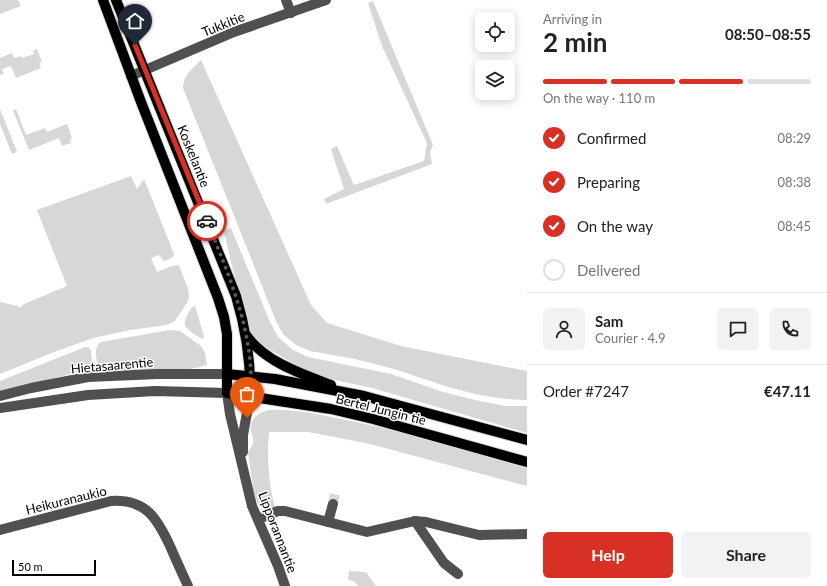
<!DOCTYPE html>
<meta charset="utf-8">
<style>
:root{--surface:#fff;--page:#f2f2f2;--text:#222;--muted:#767676;--line:#e0e0e0;--accent:#d93025}
body{margin:0;font-family:Lato,sans-serif;background:var(--page);color:var(--text);height:100vh;display:flex;flex-direction:column;font-size:15px;white-space:nowrap}
*{box-sizing:border-box;margin:0}
p{font-size:13px;color:var(--muted)}
.icon{flex:none;width:22px;height:22px;fill:none;stroke:currentColor;stroke-width:2;stroke-linecap:round;stroke-linejoin:round}
.map{position:relative;flex:1;overflow:hidden}
.sheet{display:flex;flex-direction:column;background:var(--surface);width:300px}
.sheet>*{flex:none}
.controls{position:absolute;left:475px;top:12px;display:grid;gap:8px}
.controls a{display:grid;place-items:center;width:40px;height:40px;border-radius:6px;background:var(--surface);box-shadow:0 2px 10px #0003;font-size:20px}
.scale{position:absolute;left:12px;bottom:10px;width:84px;box-sizing:border-box;padding-left:4px;border:2px solid #000;border-top:0;font-size:11px;line-height:14px;white-space:nowrap;color:#000;-webkit-text-stroke:3px #fff;paint-order:stroke}
.pin{position:absolute;display:grid;place-items:center;width:34px;height:34px;color:#fff;margin:-41px -17px;border-radius:50% 50% 50% 0;rotate:-45deg;box-shadow:0 0 4px #0007}
.pin .icon{rotate:45deg}
.courier{position:absolute;display:grid;place-items:center;width:40px;height:40px;margin:-20px;border:3px solid #d93025;border-radius:50%;background:#fff;color:#222;box-shadow:0 1px 5px #0007}
.overview em{font-style:normal;font-weight:700}
.overview div{display:flex;flex-direction:column-reverse}
.overview{display:flex;align-items:center;justify-content:space-between;height:68px;padding:0 16px}
h1{font-size:26px;font-weight:700;line-height:30px}
.bar{display:grid;grid-template-columns:repeat(4,1fr);gap:6px 4px;align-content:center;height:48px;padding:0 16px}
.bar i{height:5px;border-radius:3px;background:var(--line)}
.bar .selected{background:var(--accent)}
.bar p{grid-column:span 4}
.line{display:flex;align-items:center;gap:10px;padding:0 16px;border-top:1px solid var(--line)}
.line div{flex:1}
.round{display:grid;place-items:center;flex:none;width:42px;height:42px;border-radius:6px;background:var(--page)}
ol{padding:0 16px;list-style:none}
li{display:flex;align-items:center;gap:12px;height:44px}
li p{margin-inline-start:auto}
li .icon{padding:4px;border-radius:50%;background:var(--accent);color:#fff;stroke-width:4}
li:last-child{color:var(--muted)}
li i{width:22px;height:22px;border:2px solid var(--line);border-radius:50%}
.primary-button{display:flex;gap:8px;margin-top:auto;padding:8px 16px}
.primary-button a{flex:1;height:46px;border-radius:6px;background:var(--accent);color:#fff;font-size:16px;font-weight:700;line-height:46px;text-align:center}
.primary-button a+a{background:var(--page);color:var(--text)}
main{display:flex;flex:1;min-height:0}
.map>svg:first-child{display:block}
</style>
<main>
<div class="map">
<svg width="527" height="586" viewBox="0 0 527 586">
<rect width="100%" height="100%" fill="#fff"/>
<!-- green -->
<g fill="#d7d7d7">
<path d="M0 0H18L21 6 0 14Z"/>
<path d="M373 1 433 145 430 152 432 164 326 204 324 199 344 189 331 149 337 146 354 185 424 161 427 143 382 46 368 3Z"/>
<path d="M37 49 42 62 39 63 41 68 16 78 11 66 2 69 4 74 0 75V58L12 53 14 58 21 56 22 58 34 54 33 51Z"/>
<path d="M201 60 311 305 327 323 401 346 527 371V400L505 399 475 394 445 386 394 369 355 359 310 351 296 345 283 334 276 321 183 88C183 75 193 68 201 60Z"/>
<path d="M0 109 17 152 12 154 0 124Z"/>
<path d="M16 109 26 135 45 128 47 132 67 124 72 138 70 139 71 143 62 146 59 138 29 150 13 111Z"/>
<path d="M131 176 137 189 144 179 174 254 172 258 164 261 159 255 151 258 157 272 172 266 179 265 188 289 189 296 188 301 175 321 167 325 130 330 93 338 54 352 0 374V302L18 306 20 308 24 304 67 286 37 210Z"/>
<path d="M231 228 270 322 278 337 293 350 308 357 391 374 443 392 475 400 505 406H527V433L372 388 321 377 308 372 257 342C248 331 245 315 241 302 235 278 229 255 224 231Z"/>
<path d="M195 306 204 337 202 339C183 327 180 326 192 307Z"/>
<path d="M170 330 180 331 201 346 205 353 207 365C179 374 139 371 111 369L110 363 99 365 97 364C97 357 93 347 101 342Z"/>
<path d="M85 347H88L91 350 92 364 91 366 77 367V372L0 393V381Z"/>
<path d="M268 410C293 409 316 414 341 419 404 431 465 451 527 468V486L370 444 340 438 308 432H269C267 456 268 483 275 507L267 510 258 506 253 489 248 452C249 450 252 446 253 444 254 439 252 435 251 431 248 420 259 412 268 410Z"/>
<path d="M349 571 366 572 376 586H358L354 581 348 580Z"/>
</g>
<g fill="none" stroke-linecap="round" stroke-linejoin="round">
<!-- minor-tunnel -->
<path stroke="#d9d9d9" stroke-width="10" stroke-dasharray="10 5" stroke-linecap="butt" d="M333 504 335 494"/>
<!-- major casing -->
<g stroke="#dbdbdb" stroke-width="12">
<g id="major">
<path d="M103 0 141 102 218 298 224 317 227 334V393L331 409 373 419 527 462"/>
<path d="M116 0 236 296C246 329 251 361 250 396"/>
<path d="M246 335C265 362 302 374 331 385"/>
<path d="M227 374 275 379 364 396 527 440"/>
</g>
</g>
<!-- minor -->
<g stroke="#505050" stroke-width="10">
<path d="M286 0 291 13"/>
<path d="M131 76 234 32 326 0"/>
<path d="M0 396 31 388 88 377 157 374H227"/>
<path d="M0 408 88 395 155 391 227 393 230 414 252 506 278 566 285 586"/>
<path d="M243 452V435L250 396"/>
<path d="M258 519 278 511H285L367 532 415 521 426 522 479 535 527 534"/>
<path d="M415 521 444 563 458 574"/>
<path d="M328 522 333 504"/>
<path d="M0 530 111 501C146 499 157 518 170 546 176 560 182 573 188 586"/>
</g>
<!-- major -->
<use href="#major" stroke="#000" stroke-width="10"/>
</g>
<g fill="none" stroke-linecap="round" stroke-linejoin="round">
<!-- done -->
<path stroke="#595959" stroke-width="4" stroke-dasharray="0 7.2" d="M207 221C227 271 249 320 251 375 251 390 249 404 247 418"/>
<!-- route -->
<path stroke="#d93025" stroke-width="5" d="M135 45 207 221"/>
</g>
<g text-anchor="middle" dominant-baseline="central" stroke-width="3" stroke-linejoin="round" paint-order="stroke">
<!-- street labels -->
<g font-size="13" fill="#000" stroke="#fff">
<text transform="translate(223 24) rotate(-22)">Tukkitie</text>
<text transform="translate(194 156) rotate(68)">Koskelantie</text>
<text transform="translate(112 365) rotate(-5)">Hietasaarentie</text>
<text transform="translate(381 409) rotate(14)">Bertel Jungin tie</text>
<text transform="translate(66 500) rotate(-14)">Heikuranaukio</text>
<text transform="translate(278 532) rotate(69)">Lipporannantie</text>
</g>
</g>
</svg>
<div class="controls">
<a><svg class="icon" aria-label="locate" viewBox="0 0 24 24"><circle cx="12" cy="12" r="6"/><path d="M12 2v4M12 18v4M2 12h4M18 12h4"/></svg></a>
<a><svg class="icon" aria-label="layers" viewBox="0 0 24 24"><path d="M12 4l9 5-9 5-9-5zM3 14l9 5 9-5"/></svg></a>
</div>
<div class="scale">50 m</div>
<div class="pin" style="left:247px;top:418px;background:#ea580c"><svg class="icon" aria-label="bag" viewBox="0 0 24 24"><path d="M5 8h14l-1 12H6zM9 8a3 3 0 0 1 6 0"/></svg></div>
<div class="pin" style="left:135px;top:45px;background:#1f2937"><svg class="icon" aria-label="home" viewBox="0 0 24 24"><path d="M3 11l9-7 9 7M6 9v11h12V9"/></svg></div>
<div class="courier" style="left:207px;top:221px"><svg class="icon" aria-label="car" viewBox="0 0 24 24"><path d="M5 17H2v-5l4-1 3-4h7l3 4 3 1v5h-3M9 17h6M6 11h13"/><circle cx="7" cy="17" r="2"/><circle cx="17" cy="17" r="2"/></svg></div>
</div>
<section class="sheet">
<div class="overview"><div><h1>2 min</h1><p>Arriving in</p></div><em>08:50–08:55</em></div>
<div class="bar"><i class="selected"></i><i class="selected"></i><i class="selected"></i><i></i><p>On the way · 110 m</p></div>
<ol>
<li><svg class="icon" aria-label="check" viewBox="0 0 24 24"><path d="M5 12l5 5 9-10"/></svg>Confirmed<p>08:29</p></li>
<li><svg class="icon" aria-label="check" viewBox="0 0 24 24"><path d="M5 12l5 5 9-10"/></svg>Preparing<p>08:38</p></li>
<li><svg class="icon" aria-label="check" viewBox="0 0 24 24"><path d="M5 12l5 5 9-10"/></svg>On the way<p>08:45</p></li>
<li><i></i>Delivered</li>
</ol>
<div class="line" style="height:72px"><a class="round"><svg class="icon" aria-label="person" viewBox="0 0 24 24"><circle cx="12" cy="8" r="4"/><path d="M4 21q1-7 8-7t8 7"/></svg></a><div><b>Sam</b><p>Courier · 4.9</p></div><a class="round"><svg class="icon" aria-label="chat" viewBox="0 0 24 24"><path d="M4 5h16v11H9l-5 4z"/></svg></a><a class="round"><svg class="icon" aria-label="phone" viewBox="0 0 24 24"><path d="M5 4h4l2 5-3 2q2 4 5 5l2-3 5 2v4C11 20 4 13 5 4z"/></svg></a></div>
<div class="line" style="height:52px"><div>Order #7247</div><b>€47.11</b></div>
<div class="primary-button"><a>Help</a><a>Share</a></div>
</section>
</main>
